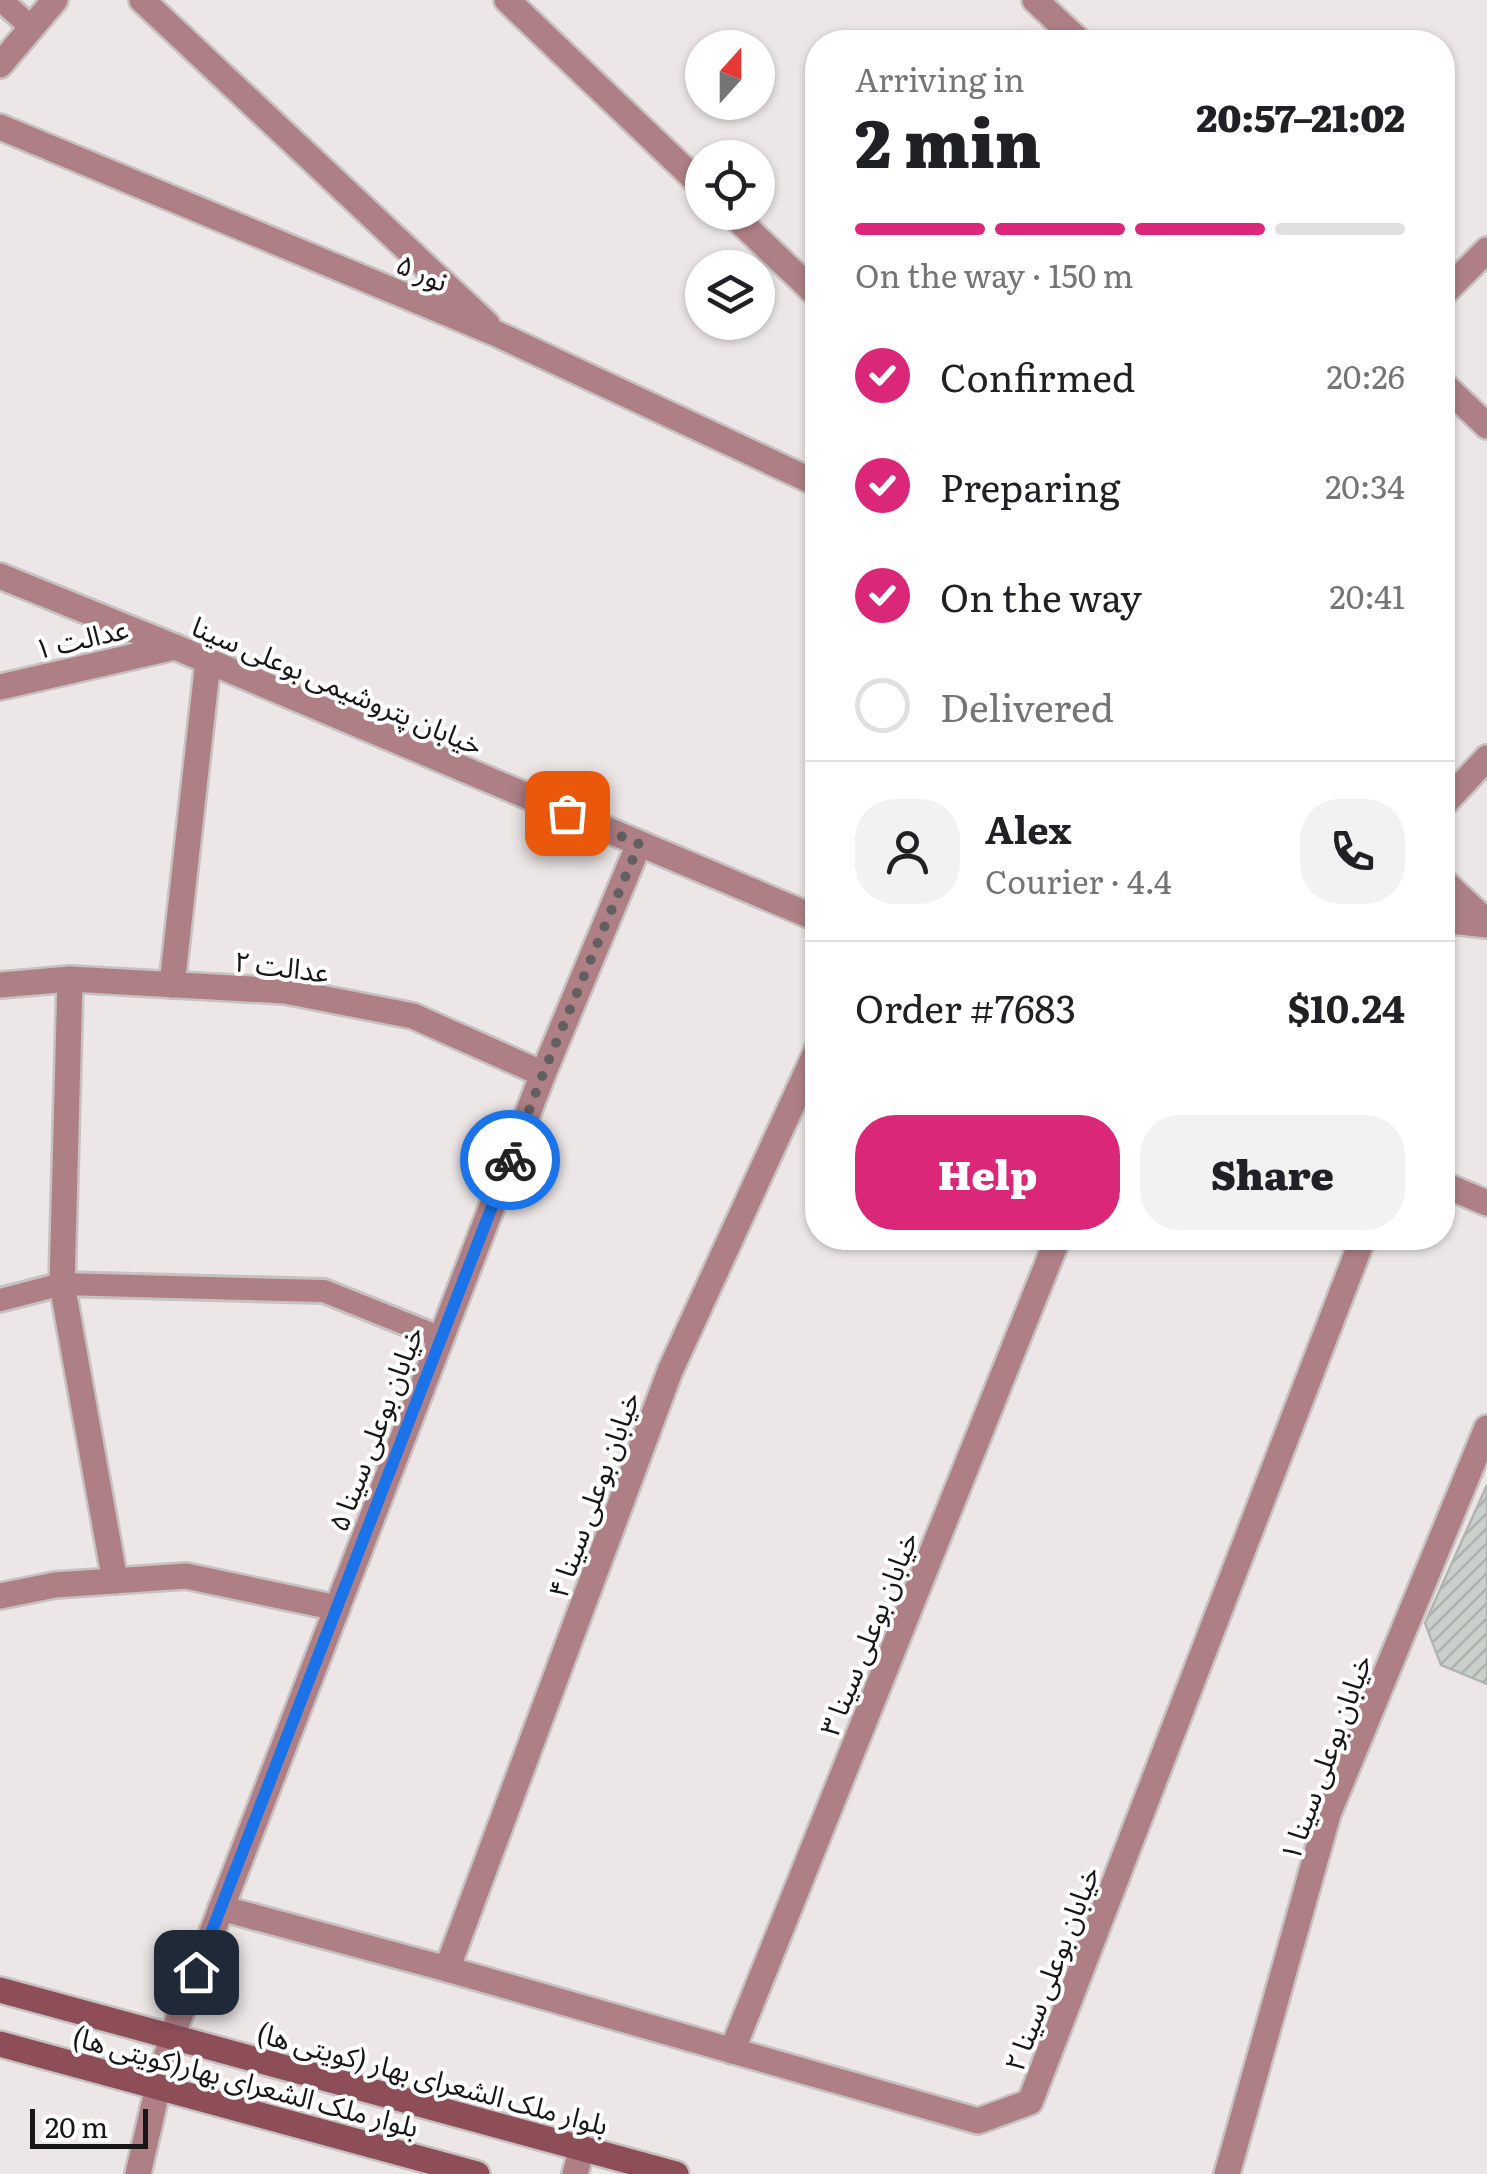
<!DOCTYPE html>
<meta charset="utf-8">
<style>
:root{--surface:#fff;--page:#f2f2f2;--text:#202124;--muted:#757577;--line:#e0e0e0;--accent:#db2777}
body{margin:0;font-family:Literata,"Noto Sans Arabic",serif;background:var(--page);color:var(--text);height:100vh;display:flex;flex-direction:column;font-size:38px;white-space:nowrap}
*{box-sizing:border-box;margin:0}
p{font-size:32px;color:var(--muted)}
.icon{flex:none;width:55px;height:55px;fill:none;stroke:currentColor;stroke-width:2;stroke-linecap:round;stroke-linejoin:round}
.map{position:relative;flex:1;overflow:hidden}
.panel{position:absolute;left:805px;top:30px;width:650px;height:1220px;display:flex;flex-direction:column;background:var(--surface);border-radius:40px;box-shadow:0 2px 8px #0004}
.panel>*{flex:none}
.needle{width:65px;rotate:21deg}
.controls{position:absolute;left:685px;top:30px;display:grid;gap:20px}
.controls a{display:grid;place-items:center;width:90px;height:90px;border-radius:50%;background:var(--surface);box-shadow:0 2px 8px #0004;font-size:50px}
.scale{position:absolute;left:30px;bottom:25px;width:118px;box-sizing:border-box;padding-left:10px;border:5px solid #181616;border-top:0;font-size:28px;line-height:35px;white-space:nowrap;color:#181616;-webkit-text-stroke:8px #fff;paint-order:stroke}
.pin{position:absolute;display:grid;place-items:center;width:85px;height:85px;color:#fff;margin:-42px;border-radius:20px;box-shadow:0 5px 15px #0006}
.courier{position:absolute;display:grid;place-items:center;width:100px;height:100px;margin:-50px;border:8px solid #1a73e8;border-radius:50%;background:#fff;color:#222;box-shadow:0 2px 12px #0007}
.summary em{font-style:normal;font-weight:800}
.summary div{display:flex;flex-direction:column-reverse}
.summary{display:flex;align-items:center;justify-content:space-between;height:170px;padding:0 50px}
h1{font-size:65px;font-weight:800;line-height:75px}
.bar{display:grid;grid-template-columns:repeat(4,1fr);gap:15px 10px;align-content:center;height:120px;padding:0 50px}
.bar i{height:12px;border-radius:8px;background:var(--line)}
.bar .selected{background:var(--accent)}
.bar p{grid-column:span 4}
.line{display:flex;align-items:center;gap:25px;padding:0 50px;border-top:2px solid var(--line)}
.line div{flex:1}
.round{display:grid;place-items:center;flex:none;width:105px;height:105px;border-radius:40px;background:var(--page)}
ol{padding:0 50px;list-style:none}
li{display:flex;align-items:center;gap:30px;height:110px}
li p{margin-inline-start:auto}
li .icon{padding:10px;border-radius:50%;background:var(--accent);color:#fff;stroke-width:4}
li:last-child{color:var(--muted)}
li i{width:55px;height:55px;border:5px solid var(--line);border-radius:50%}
.button{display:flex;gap:20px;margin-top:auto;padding:20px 50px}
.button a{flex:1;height:115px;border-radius:40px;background:var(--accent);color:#fff;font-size:40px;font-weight:800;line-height:115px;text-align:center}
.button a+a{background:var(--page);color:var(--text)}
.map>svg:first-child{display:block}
</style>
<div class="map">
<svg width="1487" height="2174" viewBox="0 0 1487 2174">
<defs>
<pattern id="building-hatch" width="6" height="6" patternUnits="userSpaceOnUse" patternTransform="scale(2.5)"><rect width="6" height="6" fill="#ccd0cb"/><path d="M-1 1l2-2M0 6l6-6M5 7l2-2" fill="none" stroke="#aeb2ae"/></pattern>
</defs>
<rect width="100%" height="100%" fill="#ede6e7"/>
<!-- building -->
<path fill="url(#building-hatch)" stroke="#b1b5b0" stroke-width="2.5" d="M1487 1485V1684L1441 1665 1425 1623Z"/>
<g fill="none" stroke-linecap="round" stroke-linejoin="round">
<!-- lane casing -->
<g stroke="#c7c1c1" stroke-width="28">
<g id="lane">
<path d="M1 0 32 28"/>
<path d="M0 1300 62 1284 324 1291 441 1338"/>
</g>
</g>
<!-- street casing -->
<g stroke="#c7c1c1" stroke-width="30">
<g id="street">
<path d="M142 0 487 324"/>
<path d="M507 0 702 186"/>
<path d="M1035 0 1080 42"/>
<path d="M0 65 55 0"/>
<path d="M0 127 497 334 818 484"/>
<path d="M730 212 818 296"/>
<path d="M1442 295 1487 250"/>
<path d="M1442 383 1487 426"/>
<path d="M0 576 175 647 818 919"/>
<path d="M0 687 175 647"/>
<path d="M1442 806 1487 758"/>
<path d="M1442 880 1487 922"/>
<path d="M1442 920 1487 925"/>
<path d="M70 979 62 1284 115 1581"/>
<path d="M0 985 70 979 285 991 413 1016 543 1074"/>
<path d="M172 985 208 661"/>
<path d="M1442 1184 1487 1203"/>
<path d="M0 1596 55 1585 186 1576 337 1608"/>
<path d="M221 1908 447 1969 978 2121 1030 2102 1363 1238"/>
<path d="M447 1969 670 1371 818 1048"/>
<path d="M732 2051 1058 1238"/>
<path d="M138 2174 158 2087 172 2036 543 1074 639 844"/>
<path d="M575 2174 582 2148"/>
<path d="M1227 2174 1328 1814 1487 1428"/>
</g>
</g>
<!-- secondary casing -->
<g stroke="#c7c1c1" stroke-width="30">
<g id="secondary">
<path d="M0 1990 676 2174"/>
<path d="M0 2044 477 2174"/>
</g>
</g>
<!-- lane -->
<use href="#lane" stroke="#ae8086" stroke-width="22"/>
<!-- street -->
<use href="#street" stroke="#ae8086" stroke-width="25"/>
<!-- secondary -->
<use href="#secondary" stroke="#8d4e58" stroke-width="25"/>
</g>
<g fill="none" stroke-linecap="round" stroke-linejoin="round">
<!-- done -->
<path stroke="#635f5f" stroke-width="10" stroke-dasharray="0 18" d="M510 1160 543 1074 639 844 567 813"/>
<!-- route -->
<path stroke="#1a73e8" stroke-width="12" d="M196 1972 510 1160"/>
</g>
<g text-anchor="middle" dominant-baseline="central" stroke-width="8" stroke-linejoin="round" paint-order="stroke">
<!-- street labels -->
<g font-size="28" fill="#181616" stroke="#fff">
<text transform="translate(423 271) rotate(23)">نور ۵</text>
<text transform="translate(81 637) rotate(-13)">عدالت ۱</text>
<text transform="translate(338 684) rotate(23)">خیابان پتروشیمی بوعلی سینا</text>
<text transform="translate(282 965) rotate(7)">عدالت ۲</text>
<text transform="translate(374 1428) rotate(-69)">خیابان بوعلی سینا ۵</text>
<text transform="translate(592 1494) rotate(-70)">خیابان بوعلی سینا ۴</text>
<text transform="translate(867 1633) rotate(-68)">خیابان بوعلی سینا ۳</text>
<text transform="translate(1324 1757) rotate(-70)">خیابان بوعلی سینا ۱</text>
<text transform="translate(1050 1968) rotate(-69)">خیابان بوعلی سینا ۲</text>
<text transform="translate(433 2077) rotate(15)">بلوار ملک الشعرای بهار (کویتی ها)</text>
<text transform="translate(246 2080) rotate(15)">بلوار ملک الشعرای بهار(کویتی ها)</text>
</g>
</g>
</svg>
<div class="controls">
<a><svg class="needle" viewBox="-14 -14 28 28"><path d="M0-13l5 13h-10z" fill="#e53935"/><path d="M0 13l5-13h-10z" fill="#757577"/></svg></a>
<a><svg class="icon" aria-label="locate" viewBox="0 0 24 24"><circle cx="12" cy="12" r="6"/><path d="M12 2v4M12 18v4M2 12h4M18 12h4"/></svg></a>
<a><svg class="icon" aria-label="layers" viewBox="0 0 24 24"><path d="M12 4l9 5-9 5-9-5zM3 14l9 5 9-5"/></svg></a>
</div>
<div class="scale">20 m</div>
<div class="pin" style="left:567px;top:813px;background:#ea580c"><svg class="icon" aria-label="bag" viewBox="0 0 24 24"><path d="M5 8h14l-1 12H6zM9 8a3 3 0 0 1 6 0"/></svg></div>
<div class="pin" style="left:196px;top:1972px;background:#1f2937"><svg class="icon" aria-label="home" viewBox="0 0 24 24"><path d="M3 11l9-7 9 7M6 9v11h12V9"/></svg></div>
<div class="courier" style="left:510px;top:1160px"><svg class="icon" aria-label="bike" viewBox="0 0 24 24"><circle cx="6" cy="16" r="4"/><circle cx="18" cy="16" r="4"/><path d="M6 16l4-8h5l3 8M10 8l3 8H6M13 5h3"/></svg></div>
<section class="panel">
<div class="summary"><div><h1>2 min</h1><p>Arriving in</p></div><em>20:57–21:02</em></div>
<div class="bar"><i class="selected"></i><i class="selected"></i><i class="selected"></i><i></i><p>On the way · 150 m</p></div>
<ol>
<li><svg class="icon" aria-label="check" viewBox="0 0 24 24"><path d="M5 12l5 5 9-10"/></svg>Confirmed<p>20:26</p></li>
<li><svg class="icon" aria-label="check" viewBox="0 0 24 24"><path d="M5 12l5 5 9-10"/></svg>Preparing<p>20:34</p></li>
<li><svg class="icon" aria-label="check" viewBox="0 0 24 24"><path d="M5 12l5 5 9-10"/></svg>On the way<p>20:41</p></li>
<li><i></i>Delivered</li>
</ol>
<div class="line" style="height:180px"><a class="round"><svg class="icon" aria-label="person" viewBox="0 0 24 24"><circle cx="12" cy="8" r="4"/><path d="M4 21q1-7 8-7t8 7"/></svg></a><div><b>Alex</b><p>Courier · 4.4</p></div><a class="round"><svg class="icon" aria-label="phone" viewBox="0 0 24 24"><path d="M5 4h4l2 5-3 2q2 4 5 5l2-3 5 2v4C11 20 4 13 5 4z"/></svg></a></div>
<div class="line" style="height:130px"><div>Order #7683</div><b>$10.24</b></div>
<div class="button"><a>Help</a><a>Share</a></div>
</section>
</div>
